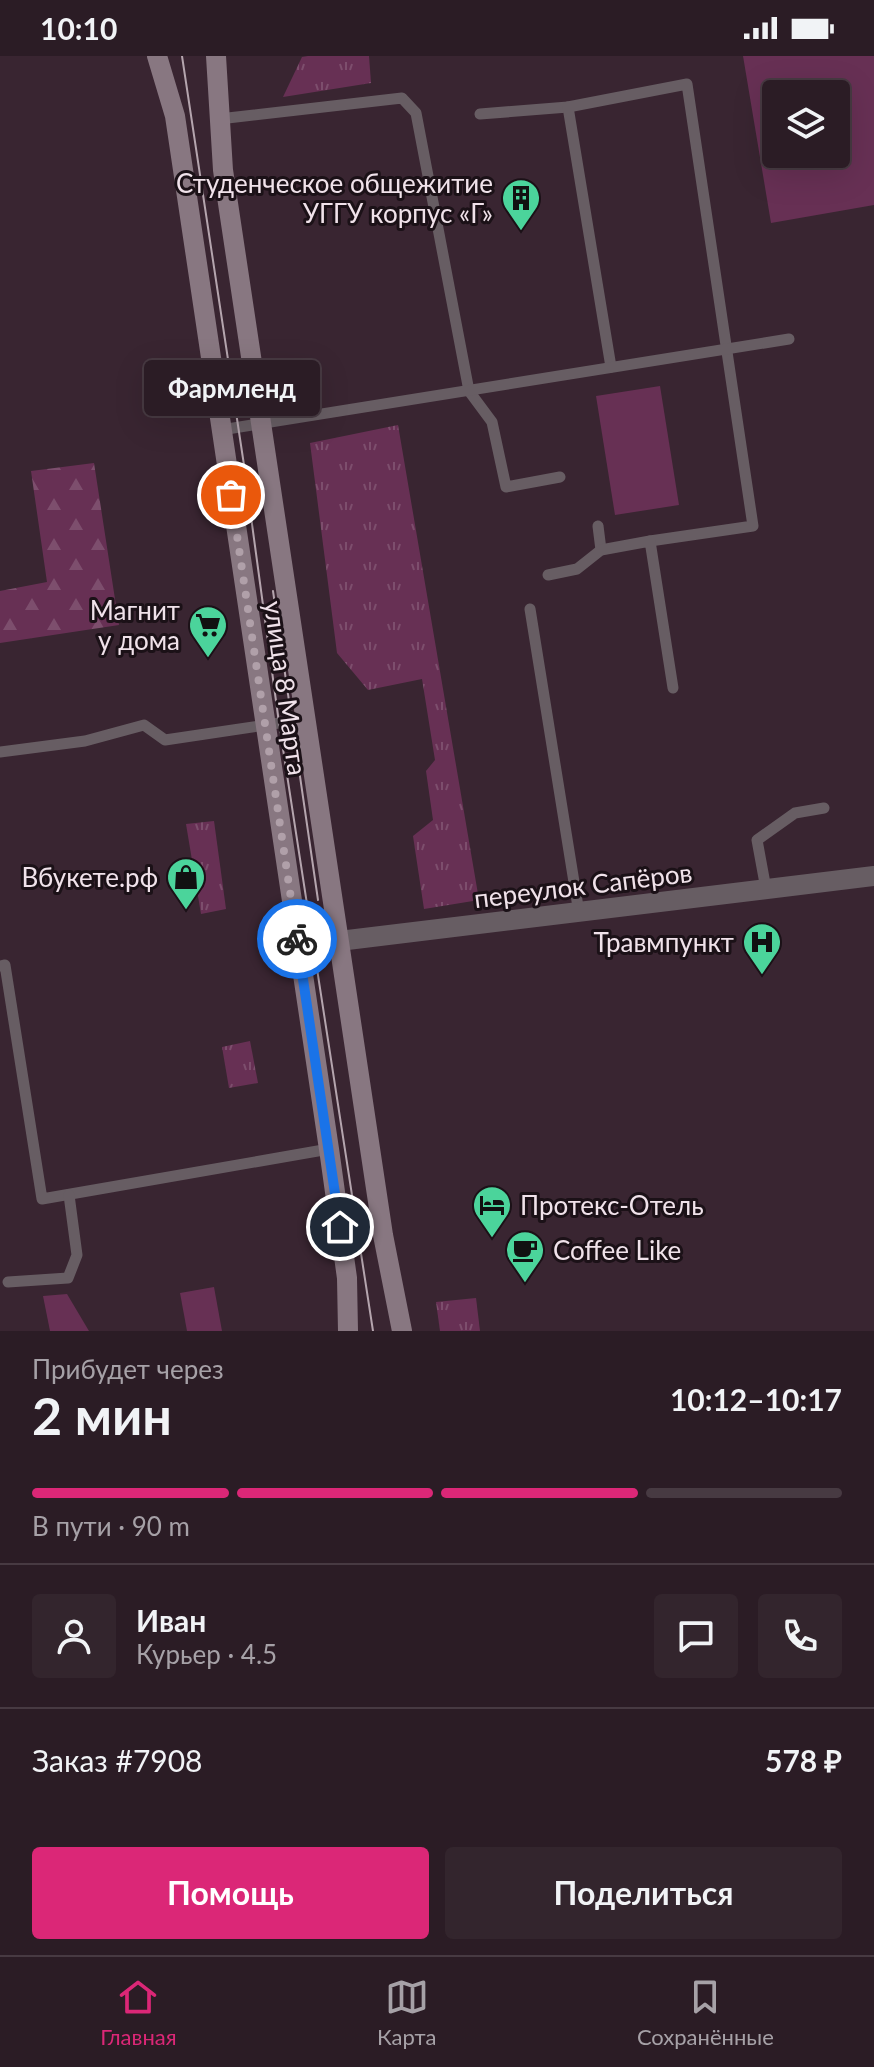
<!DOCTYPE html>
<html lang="ru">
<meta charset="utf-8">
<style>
:root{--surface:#2b1c25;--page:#33252d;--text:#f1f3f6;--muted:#a6a1a7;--line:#473a42;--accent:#db2777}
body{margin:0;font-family:Lato,sans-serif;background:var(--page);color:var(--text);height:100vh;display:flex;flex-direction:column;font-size:30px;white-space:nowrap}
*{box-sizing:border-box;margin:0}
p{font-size:26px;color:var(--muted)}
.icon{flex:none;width:44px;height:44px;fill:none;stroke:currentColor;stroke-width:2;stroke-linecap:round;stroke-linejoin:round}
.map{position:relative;height:1275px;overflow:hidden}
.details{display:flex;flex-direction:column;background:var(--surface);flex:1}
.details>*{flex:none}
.controls{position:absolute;left:762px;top:24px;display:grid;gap:16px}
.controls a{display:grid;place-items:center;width:88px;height:88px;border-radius:8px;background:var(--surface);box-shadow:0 8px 32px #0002,0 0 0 2px var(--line);font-size:40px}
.pin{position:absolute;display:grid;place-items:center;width:68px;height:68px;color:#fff;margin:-34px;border:4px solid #fff;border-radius:50%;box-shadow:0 2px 8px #0007}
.courier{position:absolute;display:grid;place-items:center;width:80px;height:80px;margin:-40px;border:6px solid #1a73e8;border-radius:50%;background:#fff;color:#222;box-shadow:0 2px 10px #0007}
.bubble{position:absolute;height:56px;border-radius:8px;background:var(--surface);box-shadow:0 8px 32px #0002,0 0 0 2px var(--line);font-size:26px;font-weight:700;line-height:56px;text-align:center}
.head em{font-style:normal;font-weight:700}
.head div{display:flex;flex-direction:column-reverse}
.head{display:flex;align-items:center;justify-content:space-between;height:136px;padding:0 32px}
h1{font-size:52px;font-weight:700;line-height:60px}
.bar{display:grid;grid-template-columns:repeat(4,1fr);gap:12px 8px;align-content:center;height:96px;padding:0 32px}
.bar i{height:10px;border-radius:6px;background:var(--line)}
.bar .current{background:var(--accent)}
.bar p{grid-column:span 4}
.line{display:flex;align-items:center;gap:20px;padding:0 32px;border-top:2px solid var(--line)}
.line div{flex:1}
.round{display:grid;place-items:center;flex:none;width:84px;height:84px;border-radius:8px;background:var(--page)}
.action{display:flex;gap:16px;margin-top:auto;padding:16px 32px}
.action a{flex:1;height:92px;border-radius:8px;background:var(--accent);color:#fff;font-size:32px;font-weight:700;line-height:92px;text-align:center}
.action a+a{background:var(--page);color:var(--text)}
.status{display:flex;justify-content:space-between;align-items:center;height:56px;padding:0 40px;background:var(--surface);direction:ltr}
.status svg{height:22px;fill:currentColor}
.tabs{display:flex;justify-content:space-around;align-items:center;height:112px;border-top:2px solid var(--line);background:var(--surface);font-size:22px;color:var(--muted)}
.tabs a{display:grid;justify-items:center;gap:4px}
.tabs .current{color:var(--accent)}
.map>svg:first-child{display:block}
</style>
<div class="status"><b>10:10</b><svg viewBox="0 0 49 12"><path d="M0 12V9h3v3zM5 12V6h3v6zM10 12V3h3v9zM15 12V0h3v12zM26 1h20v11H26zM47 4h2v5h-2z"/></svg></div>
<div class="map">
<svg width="874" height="1275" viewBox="0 0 874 1275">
<defs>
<pattern id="grass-tufts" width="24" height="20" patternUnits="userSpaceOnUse" patternTransform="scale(2)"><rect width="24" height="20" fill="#673054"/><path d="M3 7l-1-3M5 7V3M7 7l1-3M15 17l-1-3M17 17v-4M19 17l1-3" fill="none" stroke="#7d4e6d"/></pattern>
<pattern id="forest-firs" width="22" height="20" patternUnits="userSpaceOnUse" patternTransform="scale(2)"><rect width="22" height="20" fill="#673054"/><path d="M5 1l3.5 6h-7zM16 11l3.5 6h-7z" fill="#7d4e6d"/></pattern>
</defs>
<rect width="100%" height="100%" fill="#392531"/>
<!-- grass -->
<g fill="url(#grass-tufts)">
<path d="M308 0H369L371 27 283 41 302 1Z"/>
<path d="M398 369 479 844 424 853 413 780 433 764 426 715 435 704 422 623 368 634 337 597 310 387Z"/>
<path d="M214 765 226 853 201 858 186 768Z"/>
<path d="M250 985 258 1027 229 1032 222 991Z"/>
<path d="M476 1242 480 1275H440L436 1246Z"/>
</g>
<!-- forest -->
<path fill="url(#forest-firs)" d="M94 407 119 569 0 587V535L47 526 31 415Z"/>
<!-- park -->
<g fill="#673054" fill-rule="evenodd">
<path d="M743 0H874V149L771 167ZM776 38H836V98H776Z"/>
<path d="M660 330 679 449 615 459 596 340Z"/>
<path d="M214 1231 222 1275H187L180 1237Z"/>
<path d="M67 1238 89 1275H50L43 1240Z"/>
</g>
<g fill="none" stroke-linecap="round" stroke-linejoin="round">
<!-- lane -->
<g stroke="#675d63" stroke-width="11">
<path d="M480 58 568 51"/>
<path d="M219 63 402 42 416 57 469 335 492 366 506 431 560 421"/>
<path d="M611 311 568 51 687 28 753 470 650 485"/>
<path d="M221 374 789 283"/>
<path d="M598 470 601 494"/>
<path d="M548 519 577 513 601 494 650 485 673 632"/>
<path d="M530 553 579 857"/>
<path d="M0 696 85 685 144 669 165 684 306 663"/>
<path d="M766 833 757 784 795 757 824 752"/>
<path d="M0 910 5 909 42 1143 329 1093"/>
<path d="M8 1226 68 1222 77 1199 69 1139"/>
</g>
<!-- street -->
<path stroke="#675d63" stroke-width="20" d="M298 890 874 820"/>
<!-- secondary -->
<g stroke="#887781" stroke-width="20">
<path d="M157 0 175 60 329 1093 347 1222 348 1275"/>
<path d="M216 0 223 114 383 1179 402 1275"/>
</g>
<!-- tram -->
<g stroke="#b5a5ae" stroke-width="2">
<path d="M182 0 244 409 279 667 373 1275"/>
<path d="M273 535 318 844"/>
</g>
</g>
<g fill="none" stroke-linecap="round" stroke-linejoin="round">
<!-- done -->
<path stroke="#b0a0a9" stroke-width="8" stroke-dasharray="0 14.4" d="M231 439 297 883"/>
<!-- route -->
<path stroke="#1a73e8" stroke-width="10" d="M297 883 340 1171"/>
</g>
<!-- icons -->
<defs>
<g id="building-pin" transform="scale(2)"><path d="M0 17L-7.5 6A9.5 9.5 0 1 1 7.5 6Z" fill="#4bd49b" stroke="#1b1117"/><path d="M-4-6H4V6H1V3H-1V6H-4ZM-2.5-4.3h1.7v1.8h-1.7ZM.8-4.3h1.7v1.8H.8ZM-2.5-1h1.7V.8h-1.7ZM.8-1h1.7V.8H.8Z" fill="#111"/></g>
<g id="supermarket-pin" transform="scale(2)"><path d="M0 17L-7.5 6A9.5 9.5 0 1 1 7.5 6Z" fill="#4bd49b" stroke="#1b1117"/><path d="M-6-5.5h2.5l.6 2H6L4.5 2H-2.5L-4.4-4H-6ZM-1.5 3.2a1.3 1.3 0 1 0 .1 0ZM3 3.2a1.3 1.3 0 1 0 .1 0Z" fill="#111"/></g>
<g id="shop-pin" transform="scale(2)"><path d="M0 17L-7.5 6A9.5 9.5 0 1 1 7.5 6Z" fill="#4bd49b" stroke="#1b1117"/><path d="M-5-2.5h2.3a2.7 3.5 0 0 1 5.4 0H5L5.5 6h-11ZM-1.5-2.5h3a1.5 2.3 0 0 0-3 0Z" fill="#111"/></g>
<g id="hospital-pin" transform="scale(2)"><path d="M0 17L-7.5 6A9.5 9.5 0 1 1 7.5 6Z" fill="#4bd49b" stroke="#1b1117"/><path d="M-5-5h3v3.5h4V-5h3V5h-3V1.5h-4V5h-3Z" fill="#111"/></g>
<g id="hotel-pin" transform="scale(2)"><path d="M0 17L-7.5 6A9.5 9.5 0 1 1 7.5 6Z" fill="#4bd49b" stroke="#1b1117"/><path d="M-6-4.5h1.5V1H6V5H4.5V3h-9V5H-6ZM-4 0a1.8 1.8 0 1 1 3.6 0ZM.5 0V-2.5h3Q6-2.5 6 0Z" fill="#111"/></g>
<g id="cafe-pin" transform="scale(2)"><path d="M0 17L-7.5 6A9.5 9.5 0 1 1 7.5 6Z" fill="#4bd49b" stroke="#1b1117"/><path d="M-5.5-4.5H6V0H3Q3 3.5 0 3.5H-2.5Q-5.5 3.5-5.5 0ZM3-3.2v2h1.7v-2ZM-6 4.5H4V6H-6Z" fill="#111"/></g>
</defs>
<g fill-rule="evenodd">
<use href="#building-pin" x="521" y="142"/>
<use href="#supermarket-pin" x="208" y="569"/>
<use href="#shop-pin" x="186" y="821"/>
<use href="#hospital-pin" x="762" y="886"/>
<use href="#hotel-pin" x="492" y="1149"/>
<use href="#cafe-pin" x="525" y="1194"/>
</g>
<g text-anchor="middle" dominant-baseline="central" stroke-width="6" stroke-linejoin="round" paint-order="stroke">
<!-- poi labels -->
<g font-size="26" fill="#f0e2ea" stroke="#1b1117" text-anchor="end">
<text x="493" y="127">Студенческое общежитие<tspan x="493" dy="30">УГГУ корпус «Г»</tspan></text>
<text x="180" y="554">Магнит<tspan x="180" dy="30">у дома</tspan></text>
<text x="158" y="821">Вбукете.рф</text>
<text x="734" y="886">Травмпункт</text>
<text x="520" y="1149" text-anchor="start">Протекс-Отель</text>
<text x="553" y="1194" text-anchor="start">Coffee Like</text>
</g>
<!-- street labels -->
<g font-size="26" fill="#f0e2ea" stroke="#1b1117">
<text transform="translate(286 632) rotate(82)">улица 8 Марта</text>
<text transform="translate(583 829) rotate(-7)">переулок Сапёров</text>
</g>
</g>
</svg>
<div class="controls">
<a><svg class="icon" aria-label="layers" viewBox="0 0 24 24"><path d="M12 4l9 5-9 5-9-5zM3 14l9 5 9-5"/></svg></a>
</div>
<div class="pin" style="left:231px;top:439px;background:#ea580c"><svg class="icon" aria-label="bag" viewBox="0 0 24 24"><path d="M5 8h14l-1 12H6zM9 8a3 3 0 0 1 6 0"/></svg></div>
<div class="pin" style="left:340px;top:1171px;background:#1f2937"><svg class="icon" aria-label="home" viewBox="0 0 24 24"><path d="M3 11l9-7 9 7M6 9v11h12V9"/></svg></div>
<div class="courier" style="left:297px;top:883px"><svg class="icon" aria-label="bike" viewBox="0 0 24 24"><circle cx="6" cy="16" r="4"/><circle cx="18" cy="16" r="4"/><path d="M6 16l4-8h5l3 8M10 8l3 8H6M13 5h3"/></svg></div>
<div class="bubble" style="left:144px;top:304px;width:176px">Фармленд</div>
</div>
<section class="details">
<div class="head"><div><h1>2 мин</h1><p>Прибудет через</p></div><em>10:12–10:17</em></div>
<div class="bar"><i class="current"></i><i class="current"></i><i class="current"></i><i></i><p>В пути · 90 m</p></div>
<div class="line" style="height:144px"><a class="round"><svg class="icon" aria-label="person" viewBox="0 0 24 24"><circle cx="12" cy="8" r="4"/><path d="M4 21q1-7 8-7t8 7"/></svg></a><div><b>Иван</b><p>Курьер · 4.5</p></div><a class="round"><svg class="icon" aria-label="chat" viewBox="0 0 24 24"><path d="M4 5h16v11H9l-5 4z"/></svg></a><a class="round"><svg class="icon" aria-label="phone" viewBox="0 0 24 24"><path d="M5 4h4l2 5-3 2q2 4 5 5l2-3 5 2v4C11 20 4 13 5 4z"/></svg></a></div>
<div class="line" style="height:104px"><div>Заказ #7908</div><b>578 ₽</b></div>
<div class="action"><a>Помощь</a><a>Поделиться</a></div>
</section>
<nav class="tabs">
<a class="current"><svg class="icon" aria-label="home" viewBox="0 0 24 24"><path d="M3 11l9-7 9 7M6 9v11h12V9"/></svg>Главная</a>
<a><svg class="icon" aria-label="map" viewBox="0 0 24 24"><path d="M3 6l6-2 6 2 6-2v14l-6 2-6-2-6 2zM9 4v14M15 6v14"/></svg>Карта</a>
<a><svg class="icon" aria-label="saved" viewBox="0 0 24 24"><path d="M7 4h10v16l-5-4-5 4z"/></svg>Сохранённые</a>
</nav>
